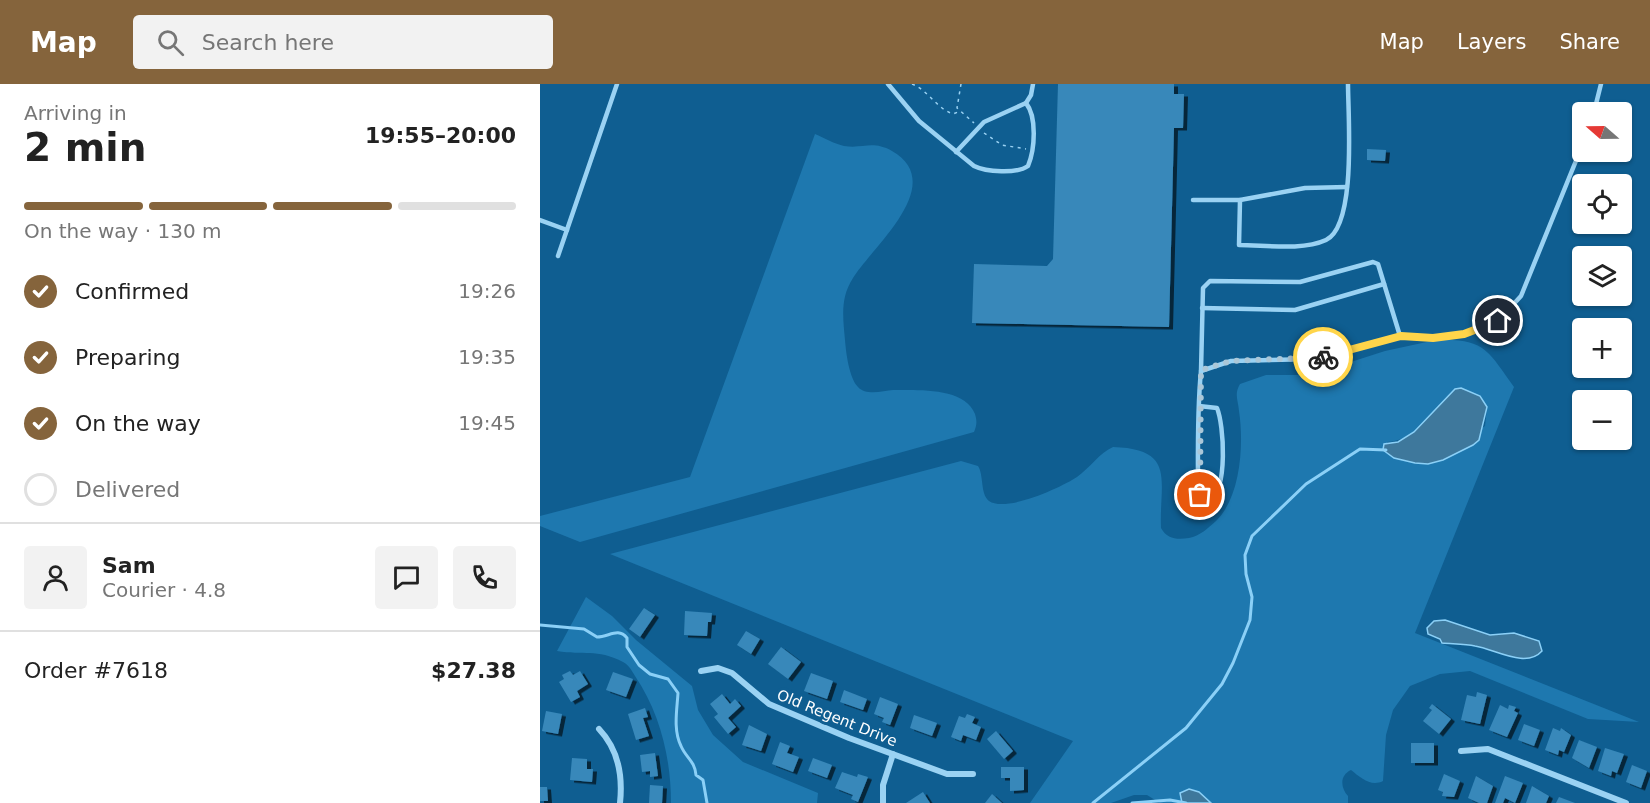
<!DOCTYPE html>
<meta charset="utf-8">
<style>
:root{--surface:#fff;--page:#f2f2f2;--text:#222;--muted:#767676;--line:#e0e0e0;--accent:#85643c}
body{margin:0;font-family:"DejaVu Sans",sans-serif;background:var(--page);color:var(--text);height:100vh;display:flex;flex-direction:column;font-size:22px;white-space:nowrap}
*{box-sizing:border-box;margin:0}
p{font-size:20px;color:var(--muted)}
.icon{flex:none;width:33px;height:33px;fill:none;stroke:currentColor;stroke-width:2;stroke-linecap:round;stroke-linejoin:round}
.map{position:relative;flex:1;overflow:hidden}
.sheet{display:flex;flex-direction:column;background:var(--surface);width:540px}
.sheet>*{flex:none}
.needle{width:39px;rotate:290deg}
.controls{position:absolute;left:1032px;top:18px;display:grid;gap:12px}
.controls a{display:grid;place-items:center;width:60px;height:60px;border-radius:6px;background:var(--surface);box-shadow:0 2px 4px #0004;font-size:30px}
.pin{position:absolute;display:grid;place-items:center;width:51px;height:51px;color:#fff;margin:-26px;border:3px solid #fff;border-radius:50%;box-shadow:0 2px 6px #0007}
.courier{position:absolute;display:grid;place-items:center;width:60px;height:60px;margin:-30px;border:4px solid #ffd54a;border-radius:50%;background:#fff;color:#222;box-shadow:0 2px 8px #0007}
.summary em{font-style:normal;font-weight:600}
.summary div{display:flex;flex-direction:column-reverse}
.summary{display:flex;align-items:center;justify-content:space-between;height:102px;padding:0 24px}
h1{font-size:39px;font-weight:600;line-height:45px}
.bar{display:grid;grid-template-columns:repeat(4,1fr);gap:9px 6px;align-content:center;height:72px;padding:0 24px}
.bar i{height:8px;border-radius:4px;background:var(--line)}
.bar .current{background:var(--accent)}
.bar p{grid-column:span 4}
.line{display:flex;align-items:center;gap:15px;padding:0 24px;border-top:2px solid var(--line)}
.line div{flex:1}
.round{display:grid;place-items:center;flex:none;width:63px;height:63px;border-radius:6px;background:var(--page)}
ol{padding:0 24px;list-style:none}
li{display:flex;align-items:center;gap:18px;height:66px}
li p{margin-inline-start:auto}
li .icon{padding:6px;border-radius:50%;background:var(--accent);color:#fff;stroke-width:4}
li:last-child{color:var(--muted)}
li i{width:33px;height:33px;border:3px solid var(--line);border-radius:50%}
header{display:flex;align-items:center;gap:36px;box-sizing:border-box;height:84px;padding:0 30px;background:var(--accent);color:#fff}
header strong{font-size:28px}
nav{display:flex;gap:33px;margin-inline-start:auto;font-size:21px}
.search{width:420px;height:54px;background:var(--page);display:flex;align-items:center;gap:15px;box-sizing:border-box;padding:0 21px;border-radius:6px;color:var(--muted);font-size:22px}
main{display:flex;flex:1;min-height:0}
.map>svg:first-child{display:block}
</style>
<header>
<strong>Map</strong>
<div class="search"><svg class="icon" aria-label="search" viewBox="0 0 24 24"><circle cx="10" cy="10" r="6"/><path d="M15 15l6 6"/></svg>Search here</div>
<nav><a>Map</a><a>Layers</a><a>Share</a></nav>
</header>
<main>
<section class="sheet">
<div class="summary"><div><h1>2 min</h1><p>Arriving in</p></div><em>19:55–20:00</em></div>
<div class="bar"><i class="current"></i><i class="current"></i><i class="current"></i><i></i><p>On the way · 130 m</p></div>
<ol>
<li><svg class="icon" aria-label="check" viewBox="0 0 24 24"><path d="M5 12l5 5 9-10"/></svg>Confirmed<p>19:26</p></li>
<li><svg class="icon" aria-label="check" viewBox="0 0 24 24"><path d="M5 12l5 5 9-10"/></svg>Preparing<p>19:35</p></li>
<li><svg class="icon" aria-label="check" viewBox="0 0 24 24"><path d="M5 12l5 5 9-10"/></svg>On the way<p>19:45</p></li>
<li><i></i>Delivered</li>
</ol>
<div class="line" style="height:108px"><a class="round"><svg class="icon" aria-label="person" viewBox="0 0 24 24"><circle cx="12" cy="8" r="4"/><path d="M4 21q1-7 8-7t8 7"/></svg></a><div><b>Sam</b><p>Courier · 4.8</p></div><a class="round"><svg class="icon" aria-label="chat" viewBox="0 0 24 24"><path d="M4 5h16v11H9l-5 4z"/></svg></a><a class="round"><svg class="icon" aria-label="phone" viewBox="0 0 24 24"><path d="M5 4h4l2 5-3 2q2 4 5 5l2-3 5 2v4C11 20 4 13 5 4z"/></svg></a></div>
<div class="line" style="height:78px"><div>Order #7618</div><b>$27.38</b></div>
</section>
<div class="map">
<svg width="1110" height="719" viewBox="0 0 1110 719">
<defs>
<filter id="shadow"><feDropShadow dx="4" dy="2.5" stdDeviation="0" flood-color="#0009"/></filter>
</defs>
<rect width="100%" height="100%" fill="#0f5e91"/>
<!-- green -->
<g fill="#1e78af" fill-rule="evenodd">
<path d="M275 50C284 54 295 60 304 62 324 65 332 56 352 67 409 100 332 163 313 194 300 214 303 234 305 256 306 268 309 294 318 303 326 312 343 307 353 306 377 306 425 303 435 330 437 337 437 341 434 348L40 458 0 442V432L150 393Z"/>
<path d="M896 256C945 254 948 267 974 303L875 549 1099 638 1048 635 930 587 900 590 870 602 853 626 846 651 843 697C831 703 821 694 811 686 800 691 800 703 808 712V719H671L659 708 649 705 640 709 642 719H620L607 711H594L571 719H490L533 657 70 470 421 377 438 382C444 391 440 410 449 417 466 429 522 403 537 393 550 384 559 369 573 363 637 365 619 397 621 444 627 455 637 456 649 454 660 452 668 444 676 437 701 413 704 359 699 327 698 316 694 310 700 300L726 291H761L789 285 845 267ZM915 305 940 312 947 323 945 342 888 380 854 374 847 358C876 357 896 325 915 305Z"/>
<path d="M46 513 72 532 96 556 152 602 158 626 173 651 203 678 278 709 277 719H131C131 674 120 629 95 592 92 587 89 581 83 578 56 564 44 572 17 567Z"/>
</g>
<!-- water -->
<g fill="#3e789c" stroke="#8bd0f7" stroke-width="1.5">
<path d="M921 304 940 312 947 323 939 356 933 361 903 376 888 380 875 379 854 374 843 366 844 360 858 358 874 348 915 305Z"/>
<path d="M905 536 950 551 974 549 999 557 1002 567C986 585 955 565 935 562 925 560 913 560 902 559L900 555 888 550 887 544 894 537Z"/>
<path d="M649 705 659 708 671 719H642L640 709Z"/>
</g>
<g fill="none" stroke-linecap="round" stroke-linejoin="round">
<!-- stream -->
<g stroke="#8bd0f7" stroke-width="3">
<path d="M0 541 44 545 57 553C69 553 78 543 87 554V563L99 581 110 590 128 595 138 609C137 626 133 646 141 662 146 674 155 677 156 691L163 696 167 719"/>
<path d="M553 719 646 644 682 600 693 579 710 536 712 513 706 490 705 471 712 452 766 400 820 365 846 366"/>
<path d="M592 719 630 716 646 719"/>
</g>
</g>
<!-- building -->
<g fill="#3888ba" filter="url(#shadow)">
<path d="M518 0H634V10H644L643 44H634L629 243 432 239 434 180 507 182 513 175Z"/>
<path d="M827 65 846 66 845 77 827 76Z"/>
<path d="M104 524 115 531 100 553 89 545Z"/>
<path d="M145 527 172 529 171 538H168L167 552 144 551Z"/>
<path d="M206 547 220 555 211 570 197 561Z"/>
<path d="M241 563 261 578 248 595 228 580Z"/>
<path d="M30 587 33 591 40 587 48 600 37 607 40 613 31 618 19 598 24 595 22 591Z"/>
<path d="M73 588 93 595 86 613 66 606Z"/>
<path d="M271 589 293 597 287 615 264 607Z"/>
<path d="M304 606 327 615 323 626 300 618Z"/>
<path d="M937 608 947 611 940 640 921 636 927 611 936 613Z"/>
<path d="M182 610 190 620 195 615 201 622 188 634 196 643 188 650 174 633 178 630 170 620Z"/>
<path d="M340 613 358 620 350 641 342 638 344 634 334 630Z"/>
<path d="M892 620 911 635 899 650 883 637 892 626 889 624Z"/>
<path d="M960 621 968 625 969 621 976 623 974 627 978 629 967 653 949 646Z"/>
<path d="M105 624 108 633 103 634 109 652 96 656 88 630Z"/>
<path d="M6 627 22 630 18 650 2 647Z"/>
<path d="M427 630 435 633 432 639 441 643 436 656 423 651 421 657 411 653 419 632 425 634Z"/>
<path d="M374 631 397 639 392 652 370 644Z"/>
<path d="M984 640 1000 646 994 662 978 656Z"/>
<path d="M209 641 227 650 221 667 202 661Z"/>
<path d="M1013 644 1020 647 1021 644 1031 651 1024 668 1019 666 1018 671 1005 666Z"/>
<path d="M456 647 473 667 464 675 447 655Z"/>
<path d="M1039 656 1057 663 1049 684 1032 674Z"/>
<path d="M240 658 250 662 247 669 259 673 253 688 232 680Z"/>
<rect x="871" y="659" width="23" height="20"/>
<path d="M1065 664 1084 670 1077 689 1072 687 1071 692 1058 687Z"/>
<path d="M115 669 118 692 110 693V687L102 688 100 671Z"/>
<path d="M32 674 47 675V685H53L52 698 30 696Z"/>
<path d="M273 674 292 681 287 694 268 687Z"/>
<path d="M1092 681 1107 687 1101 704 1086 698Z"/>
<path d="M461 683H484V706L470 707V694H461Z"/>
<path d="M302 688 317 693 318 690 328 693 318 718 311 715 313 711 295 704Z"/>
<path d="M904 690 920 697 914 713 902 712 903 708 898 706Z"/>
<path d="M936 692 953 702 947 719H939L928 714Z"/>
<path d="M965 692 983 699 975 719 965 714 963 719H955Z"/>
<path d="M110 701 123 702 122 719H109Z"/>
<path d="M992 702 1009 712 1006 719H986Z"/>
<path d="M0 703H7L8 717H0Z"/>
<path d="M383 708 390 719H366Z"/>
<path d="M452 710 462 719H445Z"/>
<path d="M1019 713 1035 719H1016Z"/>
</g>
<g fill="none" stroke-linecap="round" stroke-linejoin="round">
<!-- path -->
<g stroke="#9ad2f3" stroke-width="1.5" stroke-dasharray="3 4.5" stroke-linecap="butt">
<path d="M372 0C389 7 396 24 413 30L418 28"/>
<path d="M421 0 417 24 434 39"/>
<path d="M444 49 462 61 486 65"/>
</g>
<!-- lane -->
<g stroke="#9ad2f3" stroke-width="4.5">
<path d="M348 0 379 37 434 82C446 88 477 90 488 82 495 65 497 33 486 19L491 11 493 0"/>
<path d="M1054 28 1061 0"/>
<path d="M416 68 444 38 486 19"/>
<path d="M653 116H700L765 104 807 103"/>
<path d="M700 116 699 161C725 161 762 167 786 156 817 141 808 32 808 0"/>
<path d="M0 136 27 146"/>
<path d="M18 172 77 0"/>
<path d="M662 224 755 226 844 200"/>
<path d="M860 252 838 180 833 178 760 198 670 197 663 204 661 287 691 277 775 275 860 252 909 253 939 246 958 237 981 212 1042 62"/>
<path d="M659 322 677 324C684 341 688 405 670 416L663 414 658 407C658 367 657 327 661 287"/>
</g>
<!-- street -->
<g stroke="#9ad2f3" stroke-width="6">
<path d="M161 587 178 584 192 589 229 620 309 654 407 690H433"/>
<path d="M59 645C78 665 83 691 80 719"/>
<path d="M921 667 948 665 1086 719"/>
<path d="M343 719V701L353 670"/>
</g>
</g>
<g fill="none" stroke-linecap="round" stroke-linejoin="round">
<!-- done -->
<path stroke="#abc7d8" stroke-width="6" stroke-dasharray="0 10.8" d="M660 411 661 286 691 277 783 273"/>
<!-- route -->
<path stroke="#ffd54a" stroke-width="8" d="M783 273 861 252 893 254 924 250 958 237"/>
</g>
<g text-anchor="middle" dominant-baseline="central" stroke-width="6" stroke-linejoin="round" paint-order="stroke">
<!-- street labels -->
<g font-size="15" fill="#fff" stroke="#0f5e91">
<text transform="translate(297 634) rotate(22)">Old Regent Drive</text>
</g>
</g>
</svg>
<div class="controls">
<a><svg class="needle" viewBox="-14 -14 28 28"><path d="M0-13l5 13h-10z" fill="#e53935"/><path d="M0 13l5-13h-10z" fill="#767676"/></svg></a>
<a><svg class="icon" aria-label="locate" viewBox="0 0 24 24"><circle cx="12" cy="12" r="6"/><path d="M12 2v4M12 18v4M2 12h4M18 12h4"/></svg></a>
<a><svg class="icon" aria-label="layers" viewBox="0 0 24 24"><path d="M12 4l9 5-9 5-9-5zM3 14l9 5 9-5"/></svg></a>
<a>+</a>
<a>−</a>
</div>
<div class="pin" style="left:660px;top:411px;background:#ea580c"><svg class="icon" aria-label="bag" viewBox="0 0 24 24"><path d="M5 8h14l-1 12H6zM9 8a3 3 0 0 1 6 0"/></svg></div>
<div class="pin" style="left:958px;top:237px;background:#1f2937"><svg class="icon" aria-label="home" viewBox="0 0 24 24"><path d="M3 11l9-7 9 7M6 9v11h12V9"/></svg></div>
<div class="courier" style="left:783px;top:273px"><svg class="icon" aria-label="bike" viewBox="0 0 24 24"><circle cx="6" cy="16" r="4"/><circle cx="18" cy="16" r="4"/><path d="M6 16l4-8h5l3 8M10 8l3 8H6M13 5h3"/></svg></div>
</div>
</main>
